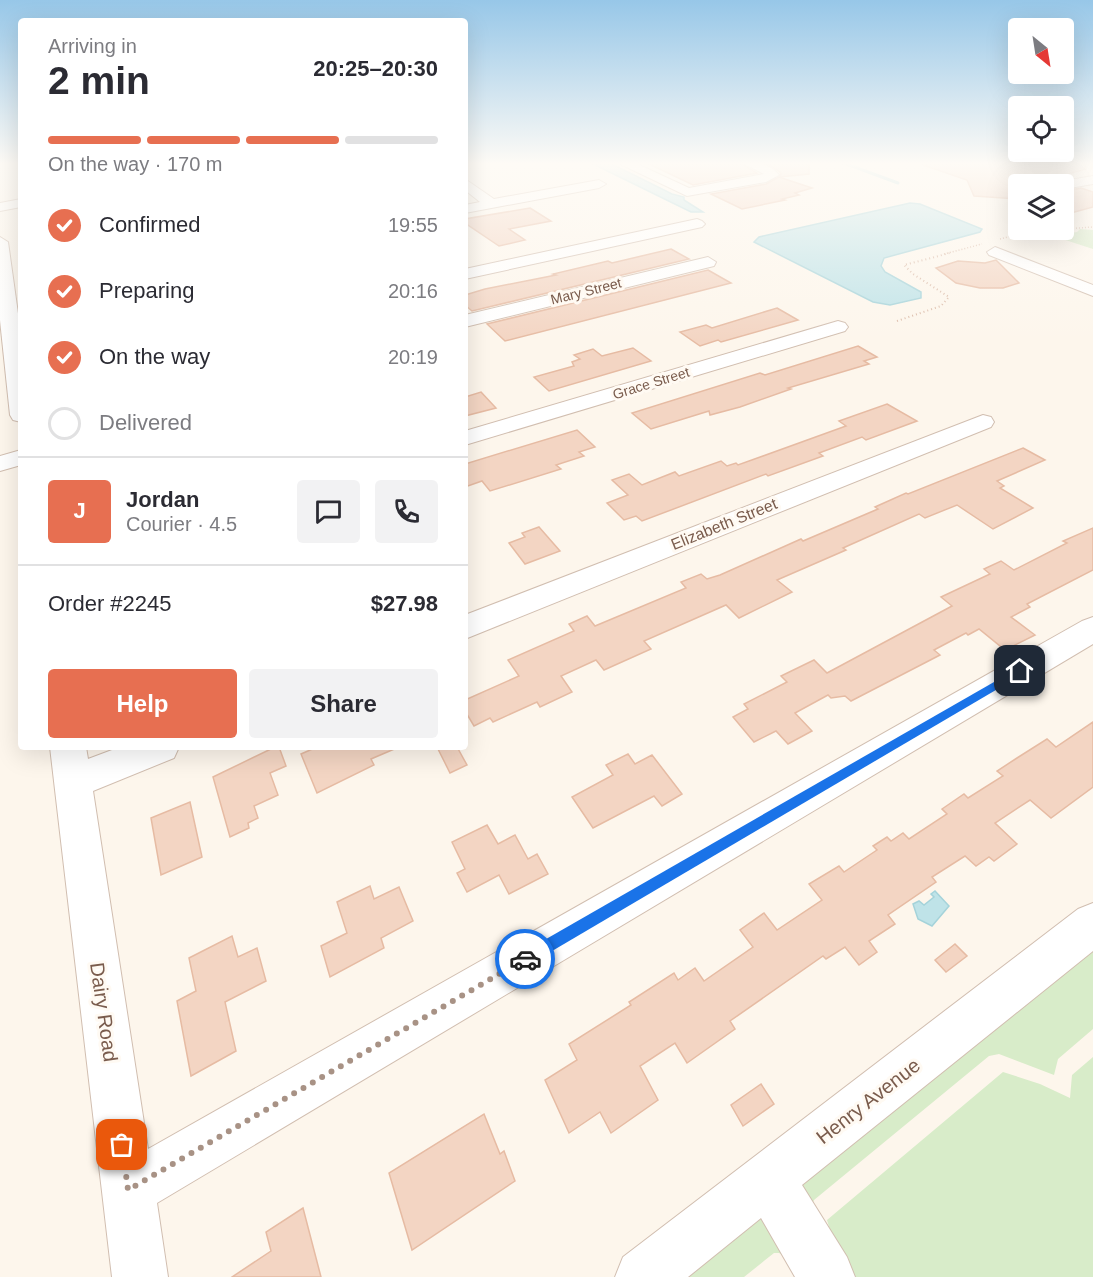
<!DOCTYPE html>
<meta charset="utf-8">
<style>
:root{--surface:#fff;--page:#f2f2f3;--text:#2b2b33;--muted:#7c7c81;--line:#e1e1e2;--accent:#e76f51}
body{margin:0;font-family:Arial,sans-serif;background:var(--page);color:var(--text);height:100vh;display:flex;flex-direction:column;font-size:22px;white-space:nowrap}
*{box-sizing:border-box;margin:0}
p{font-size:20px;color:var(--muted)}
.icon{flex:none;width:33px;height:33px;fill:none;stroke:currentColor;stroke-width:2;stroke-linecap:round;stroke-linejoin:round}
.map{position:relative;flex:1;overflow:hidden}
.side{position:absolute;left:18px;top:18px;width:450px;height:732px;display:flex;flex-direction:column;background:var(--surface);border-radius:6px;box-shadow:0 6px 24px #0002}
.side>*{flex:none}
.needle{width:39px;rotate:150deg}
.buttons{position:absolute;left:1008px;top:18px;display:grid;gap:12px}
.buttons a{display:grid;place-items:center;width:66px;height:66px;border-radius:6px;background:var(--surface);box-shadow:0 6px 24px #0002;font-size:30px}
.pin{position:absolute;display:grid;place-items:center;width:51px;height:51px;color:#fff;margin:-26px;border-radius:12px;box-shadow:0 3px 9px #0006}
.courier{position:absolute;display:grid;place-items:center;width:60px;height:60px;margin:-30px;border:4px solid #1a73e8;border-radius:50%;background:#fff;color:#222;box-shadow:0 2px 8px #0007}
.headline em{font-style:normal;font-weight:600}
.headline div{display:flex;flex-direction:column-reverse}
.headline{display:flex;align-items:center;justify-content:space-between;height:102px;padding:0 30px}
h1{font-size:39px;font-weight:600;line-height:45px}
.bar{display:grid;grid-template-columns:repeat(4,1fr);gap:9px 6px;align-content:center;height:72px;padding:0 30px}
.bar i{height:8px;border-radius:4px;background:var(--line)}
.bar .active{background:var(--accent)}
.bar p{grid-column:span 4}
.line{display:flex;align-items:center;gap:15px;padding:0 30px;border-top:2px solid var(--line)}
.line div{flex:1}
.round{display:grid;place-items:center;flex:none;width:63px;height:63px;border-radius:6px;background:var(--page)}
ol{padding:0 30px;list-style:none}
li{display:flex;align-items:center;gap:18px;height:66px}
li p{margin-inline-start:auto}
li .icon{padding:6px;border-radius:50%;background:var(--accent);color:#fff;stroke-width:4}
li:last-child{color:var(--muted)}
li i{width:33px;height:33px;border:3px solid var(--line);border-radius:50%}
.action{display:flex;gap:12px;margin-top:auto;padding:12px 30px}
.action a{flex:1;height:69px;border-radius:6px;background:var(--accent);color:#fff;font-size:24px;font-weight:600;line-height:69px;text-align:center}
.action a+a{background:var(--page);color:var(--text)}
.map>svg:first-child{display:block}
</style>
<div class="map">
<svg width="1093" height="1277" viewBox="0 0 1093 1277">
<rect width="100%" height="100%" fill="#fdf6ec"/>
<!-- green -->
<g fill="#d8ecc9">
<path d="M1080 229 1093 230V249L1053 236 1077 232Z"/>
<path d="M1093 950V1029L1058 1059 1054 1075 999 1054 989 1056 814 1200 790 1259 779 1253H774L744 1277H688Z"/>
<path d="M1093 1057V1277H852L835 1247 827 1220 1003 1072 1040 1084 1070 1098 1072 1075Z"/>
</g>
<!-- water -->
<g fill="#bfe3e8" stroke="#a5d3da" stroke-width="1.5">
<path d="M589 162H608L672 194 684 197V200L703 212H691Z"/>
<path d="M910 203 920 204 982 229 980 232 884 258 881 266 885 272 921 292V298L890 305 873 302 754 242 759 237Z"/>
<path d="M935 891 949 906 932 926 918 919 913 904 919 901 924 905 934 897 931 894Z"/>
</g>
<g fill="none" stroke-linecap="round" stroke-linejoin="round">
<!-- stream -->
<path stroke="#a5d3da" stroke-width="3" d="M841 162 898 183"/>
</g>
<!-- building -->
<g fill="#f3d5c3" stroke="#e6bba3" stroke-width="1.5">
<path d="M645 162H739L757 173 693 185Z"/>
<path d="M764 162H809V174L780 177 781 173 776 169Z"/>
<path d="M923 162H1085L1086 169 1032 184H1018V199L974 196 967 180 923 165Z"/>
<path d="M779 177 812 188 795 193 799 195 782 199 785 200 742 209 711 194 766 184Z"/>
<path d="M1081 188 1093 192V207L1071 213 1064 211V191Z"/>
<path d="M530 208 551 221 509 229 525 240 499 246 465 223V219Z"/>
<path d="M671 249 689 259 472 311 465 305V295L485 289 556 275 553 274 608 261 612 263Z"/>
<path d="M996 260 1019 283 1003 288H980L956 283 936 268 958 261 985 263Z"/>
<path d="M708 270 731 283 505 341 487 324Z"/>
<path d="M777 308 798 320 721 342 718 340 700 346 680 332 706 325 712 328Z"/>
<path d="M858 346 877 357 864 361 869 364 788 388 791 389 740 407 710 415 709 411 651 429 632 413 760 373 765 375Z"/>
<path d="M633 348 651 361 549 391 534 377 574 366 572 362 580 359 574 355 593 349 602 356Z"/>
<path d="M481 392 496 408 465 416V397Z"/>
<path d="M887 404 917 421 866 440 862 437 819 453 823 456 768 476 766 474 642 521 636 516 624 520 607 503 628 495 612 480 629 474 642 485 675 472 679 476 721 461 727 466 736 463 738 465 846 426 839 421Z"/>
<path d="M577 430 595 447 579 452 584 456 556 465 561 469 490 491 482 481 465 487V464Z"/>
<path d="M1023 448 1045 460 997 481 1004 486 1000 488 1033 508 993 529 957 505 925 518 919 514 843 548 846 550 777 580 792 592 739 618 726 605 644 641 651 649 604 670 596 660 561 676 572 692 540 707 537 702 493 722 490 718 474 726 465 711V700L519 676 508 660 574 631 569 624 587 616 595 626 686 588 681 582 701 574 707 579 720 575 801 539 803 541 878 509 875 507 906 493 908 494Z"/>
<path d="M539 527 560 551 525 564 509 543 525 537 522 533Z"/>
<path d="M1093 528V570L1027 604 1030 607 1011 617 1035 635 1005 650 979 629 968 635 966 633 934 650 940 655 851 701 845 696 831 698 828 695 795 713 812 731 788 744 776 731 754 742 733 717 748 709 744 704 787 682 781 676 814 660 827 673 952 606 941 597 990 574 984 569 1001 561 1014 570 1067 543 1063 541Z"/>
<path d="M1093 722V787L1051 818 1030 800 995 823 1017 844 994 861 989 857 976 866 965 856 932 877 936 882 888 915 895 924 869 941 877 952 859 965 845 947 826 959 823 956 730 1021 735 1029 687 1063 675 1043 640 1066 658 1100 611 1133 600 1112 569 1133 545 1080 577 1060 569 1044 631 1005 629 1002 674 973 678 980 695 968 704 981 753 947 740 930 764 913 777 930 822 900 809 884 839 866 844 872 877 850 873 846 887 837 891 841 903 833 909 839 947 814 942 809 964 794 968 798 1003 776 997 771 1017 758 1047 739 1056 747Z"/>
<path d="M275 747H279L286 766 270 773 278 795 254 806 258 818 248 823 249 828 230 837 213 777Z"/>
<path d="M317 747H399L371 759 374 765 317 793 301 754Z"/>
<path d="M437 747H457L467 765 450 773Z"/>
<path d="M628 754 635 764 652 755 682 794 662 806 654 796 593 828 572 797 613 775 606 765Z"/>
<path d="M190 802 202 857 161 875 151 818Z"/>
<path d="M487 825 498 844 515 835 528 859 537 854 548 874 509 894 499 875 467 892 457 873 465 869 452 842Z"/>
<path d="M370 886 374 899 399 887 413 921 381 938 384 948 330 977 321 946 347 933 337 902Z"/>
<path d="M232 936 238 957 257 948 266 981 225 1002 236 1051 191 1076 177 1001 196 991 189 958Z"/>
<path d="M955 944 967 956 946 972 935 960Z"/>
<path d="M761 1084 774 1104 743 1126 731 1105Z"/>
<path d="M484 1114 500 1154 504 1151 515 1181 412 1250 389 1173Z"/>
<path d="M303 1208 321 1277H232L271 1251 266 1232Z"/>
</g>
<g fill="none" stroke-linecap="round" stroke-linejoin="round">
<!-- minor casing -->
<g stroke="#d1beb0" stroke-width="2">
<g id="minor">
<path d="M616 162H633L689 188 764 174 741 162C756 162 769 163 779 175L766 182 687 196Z"/>
<path d="M1093 176V184L1064 189V184H1058L1064 181Z"/>
<path d="M465 179 494 199 599 180 606 184 599 188 465 213V205L480 202 465 190Z"/>
<path d="M21 199V207L0 211V203Z"/>
<path d="M697 219 702 221 705 224 702 227 465 279V269Z"/>
<path d="M0 237 8 242 21 335V422L13 420 10 415 0 320Z"/>
<path d="M995 247 1093 285V296L989 255 987 252Z"/>
<path d="M708 257 716 262 714 266 465 327V315Z"/>
<path d="M838 321 845 323 848 327 845 331 465 445V431Z"/>
<path d="M983 415 991 417 994 422 991 427 465 639V615Z"/>
<path d="M21 450V465L0 471V456Z"/>
<path d="M1093 617V644L157 1203 168 1277H112L50 747H86L88 759 120 747H179L174 758 93 791 148 1149 1082 621Z"/>
<path d="M1093 903V951L802 1185 847 1257 855 1277H795L761 1218 688 1277H615L623 1257 1078 909Z"/>
</g>
</g>
<!-- path-far1 -->
<g stroke="#d9b8a5" stroke-width="1.5" stroke-dasharray="1 2" stroke-linecap="butt">
<path d="M1064 229 1093 227"/>
<path d="M1000 239 1028 232 1063 230"/>
<path d="M944 254 982 244"/>
</g>
<!-- path -->
<path stroke="#d9b8a5" stroke-width="2" stroke-dasharray="1 3" stroke-linecap="butt" d="M897 321 941 306 949 297 913 274 904 265 950 253"/>
<!-- minor -->
<use href="#minor" fill="#fff" fill-rule="evenodd"/>
</g>
<!-- sky -->
<linearGradient id="sky" x2="0" y2="1"><stop stop-color="#97c7e8"/><stop offset="0.48" stop-color="#fefbf6"/><stop offset="1" stop-color="#fefbf6" stop-opacity="0"/></linearGradient>
<rect width="1093" height="341" fill="url(#sky)"/>
<!-- route -->
<path fill="#1a73e8" d="M1020 667 1023 669V674L530 964 525 966 520 964 518 959 520 954Z"/>
<g fill="none" stroke-linecap="round" stroke-linejoin="round">
<!-- done -->
<path stroke="#a89285" stroke-width="6" stroke-dasharray="0 10.8" d="M122 1145 128 1190 525 959"/>
</g>
<g text-anchor="middle" dominant-baseline="central" stroke-width="6" stroke-linejoin="round" paint-order="stroke">
<!-- far-street labels -->
<g font-size="14" fill="#7a5c4d" stroke="#fffaf3">
<text transform="translate(586 291) rotate(-14)">Mary Street</text>
<text transform="translate(651 383) rotate(-17)">Grace Street</text>
</g>
<!-- street labels -->
<g font-size="16" fill="#7a5c4d" stroke="#fffaf3">
<text transform="translate(724 524) rotate(-22)">Elizabeth Street</text>
</g>
<!-- near-street labels -->
<g font-size="20" fill="#7a5c4d" stroke="#fffaf3">
<text transform="translate(104 1012) rotate(82)">Dairy Road</text>
<text transform="translate(868 1101) rotate(-38)">Henry Avenue</text>
</g>
</g>
</svg>
<div class="buttons">
<a><svg class="needle" viewBox="-14 -14 28 28"><path d="M0-13l5 13h-10z" fill="#e53935"/><path d="M0 13l5-13h-10z" fill="#7c7c81"/></svg></a>
<a><svg class="icon" aria-label="locate" viewBox="0 0 24 24"><circle cx="12" cy="12" r="6"/><path d="M12 2v4M12 18v4M2 12h4M18 12h4"/></svg></a>
<a><svg class="icon" aria-label="layers" viewBox="0 0 24 24"><path d="M12 4l9 5-9 5-9-5zM3 14l9 5 9-5"/></svg></a>
</div>
<div class="pin" style="left:122px;top:1145px;background:#ea580c"><svg class="icon" aria-label="bag" viewBox="0 0 24 24"><path d="M5 8h14l-1 12H6zM9 8a3 3 0 0 1 6 0"/></svg></div>
<div class="pin" style="left:1020px;top:671px;background:#1f2937"><svg class="icon" aria-label="home" viewBox="0 0 24 24"><path d="M3 11l9-7 9 7M6 9v11h12V9"/></svg></div>
<div class="courier" style="left:525px;top:959px"><svg class="icon" aria-label="car" viewBox="0 0 24 24"><path d="M5 17H2v-5l4-1 3-4h7l3 4 3 1v5h-3M9 17h6M6 11h13"/><circle cx="7" cy="17" r="2"/><circle cx="17" cy="17" r="2"/></svg></div>
<section class="side">
<div class="headline"><div><h1>2 min</h1><p>Arriving in</p></div><em>20:25–20:30</em></div>
<div class="bar"><i class="active"></i><i class="active"></i><i class="active"></i><i></i><p>On the way · 170 m</p></div>
<ol>
<li><svg class="icon" aria-label="check" viewBox="0 0 24 24"><path d="M5 12l5 5 9-10"/></svg>Confirmed<p>19:55</p></li>
<li><svg class="icon" aria-label="check" viewBox="0 0 24 24"><path d="M5 12l5 5 9-10"/></svg>Preparing<p>20:16</p></li>
<li><svg class="icon" aria-label="check" viewBox="0 0 24 24"><path d="M5 12l5 5 9-10"/></svg>On the way<p>20:19</p></li>
<li><i></i>Delivered</li>
</ol>
<div class="line" style="height:108px"><b class="round" style="background:var(--accent);color:#fff">J</b><div><b>Jordan</b><p>Courier · 4.5</p></div><a class="round"><svg class="icon" aria-label="chat" viewBox="0 0 24 24"><path d="M4 5h16v11H9l-5 4z"/></svg></a><a class="round"><svg class="icon" aria-label="phone" viewBox="0 0 24 24"><path d="M5 4h4l2 5-3 2q2 4 5 5l2-3 5 2v4C11 20 4 13 5 4z"/></svg></a></div>
<div class="line" style="height:78px"><div>Order #2245</div><b>$27.98</b></div>
<div class="action"><a>Help</a><a>Share</a></div>
</section>
</div>
